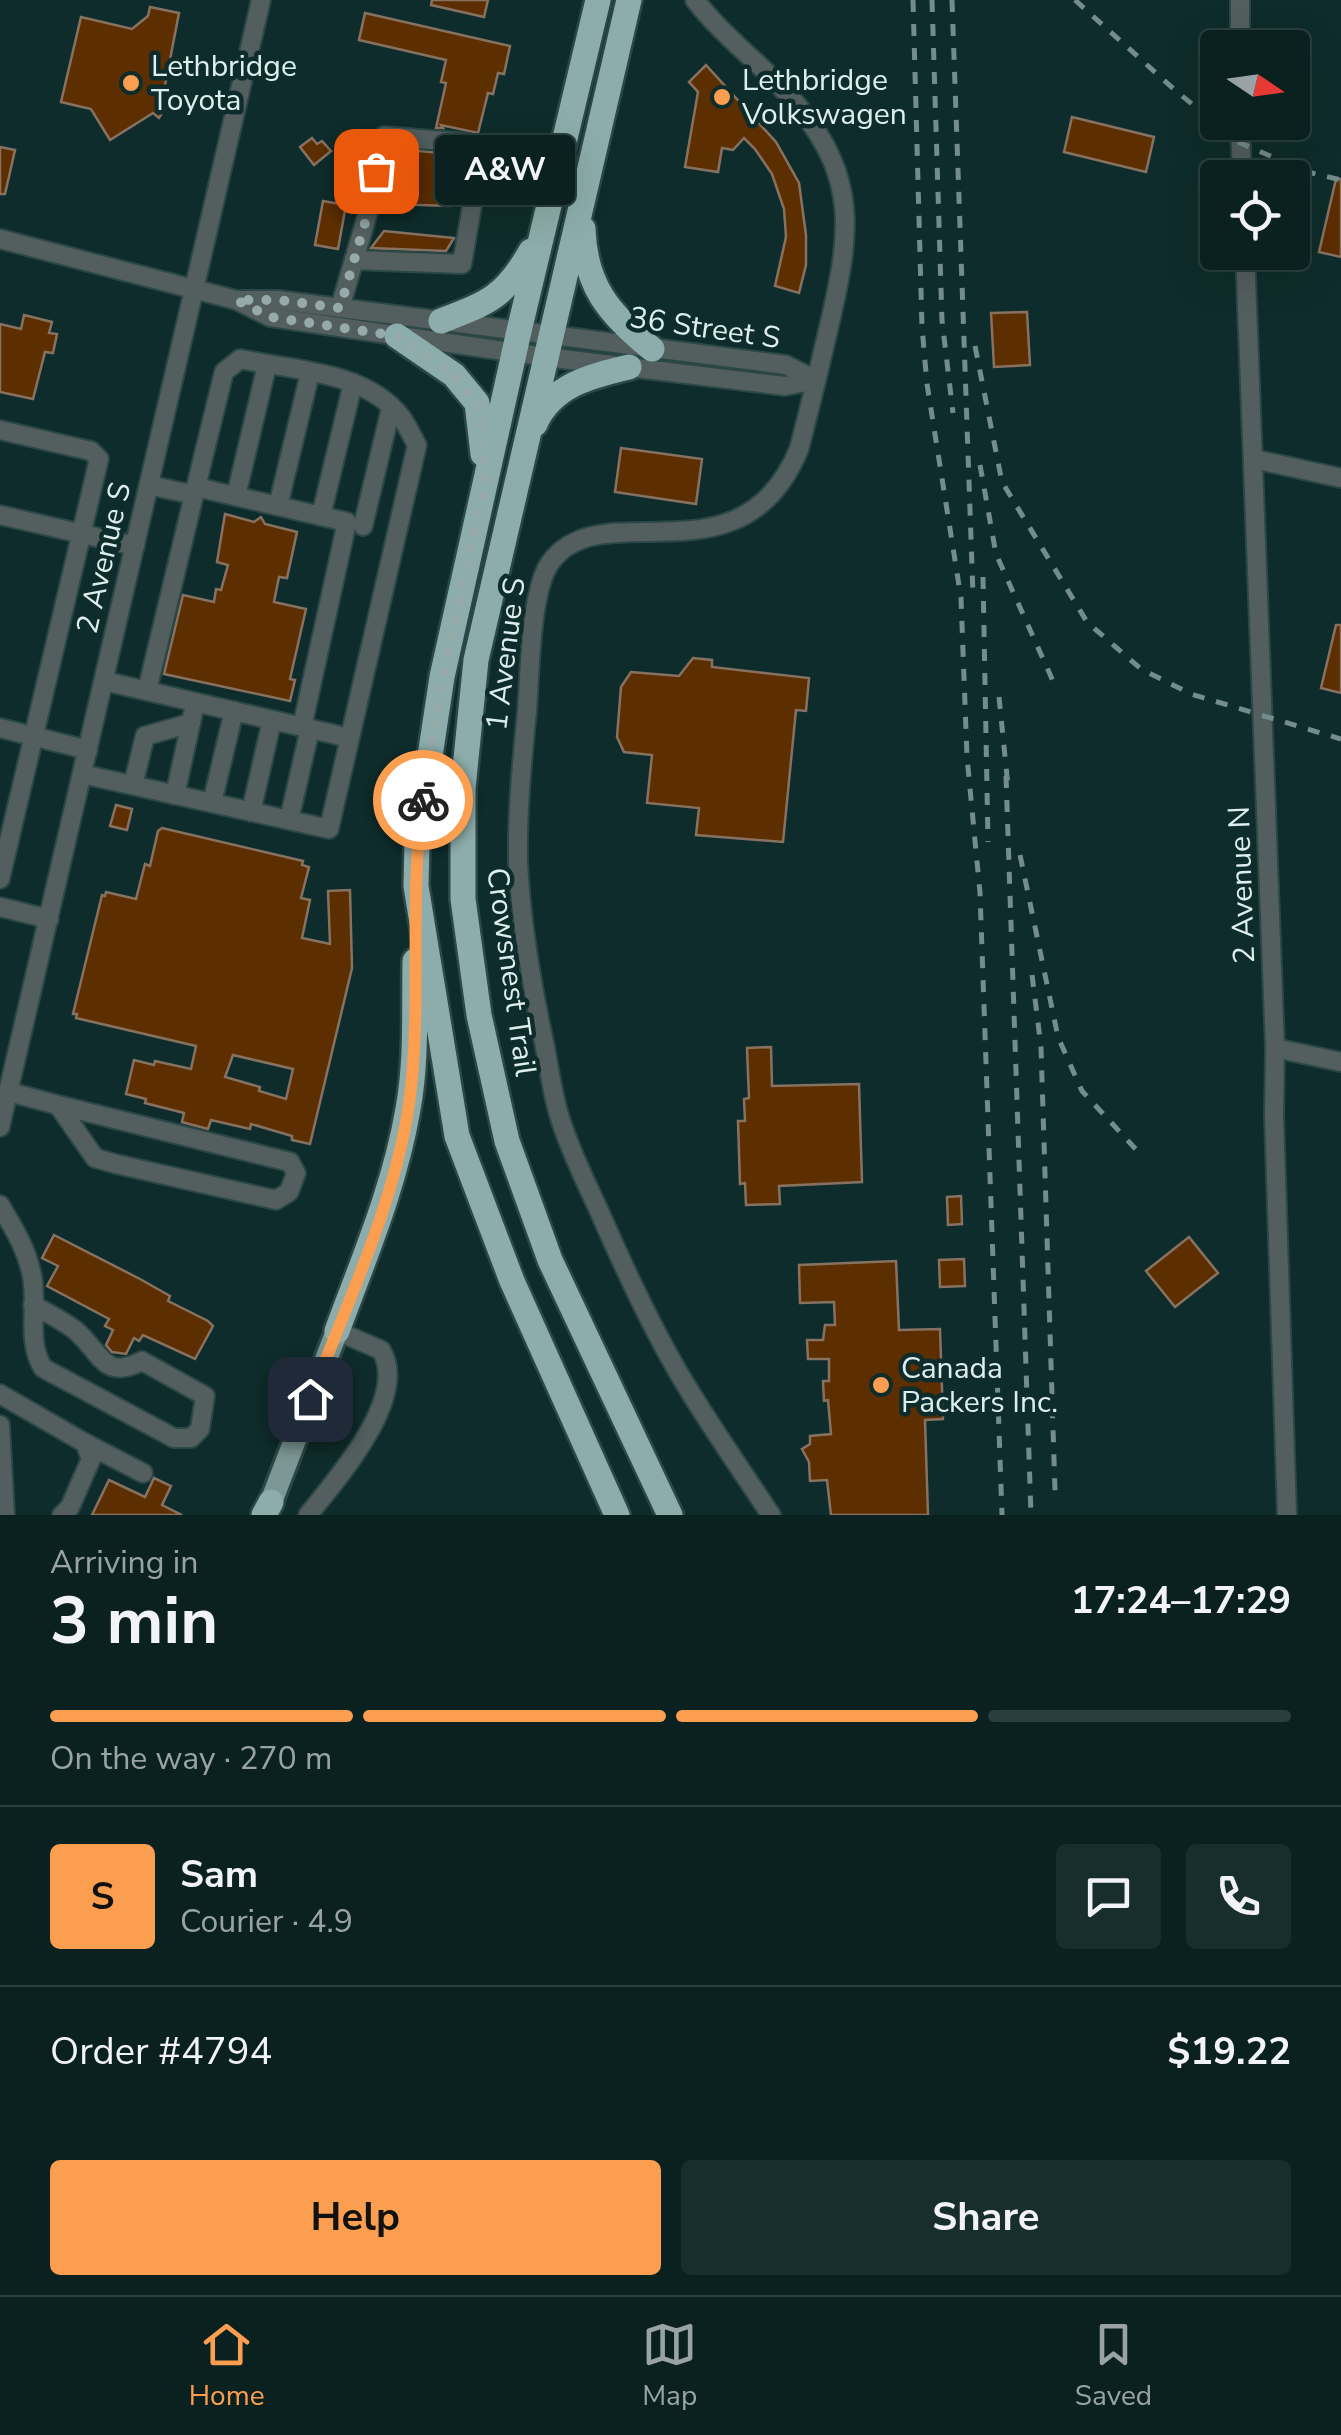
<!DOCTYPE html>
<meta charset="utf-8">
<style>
:root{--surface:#0a2120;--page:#182e2d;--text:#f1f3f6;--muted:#99a3a5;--line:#2a3e3e;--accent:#fb9e50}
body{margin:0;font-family:"Nunito Sans",sans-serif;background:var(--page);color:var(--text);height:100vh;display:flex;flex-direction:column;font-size:38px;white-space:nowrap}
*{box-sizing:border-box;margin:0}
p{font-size:32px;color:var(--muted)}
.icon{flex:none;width:55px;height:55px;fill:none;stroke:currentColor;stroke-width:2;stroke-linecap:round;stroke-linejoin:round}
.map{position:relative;height:1515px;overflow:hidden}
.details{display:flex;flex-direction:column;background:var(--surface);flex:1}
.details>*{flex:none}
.needle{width:65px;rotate:103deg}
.controls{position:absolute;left:1200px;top:30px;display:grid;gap:20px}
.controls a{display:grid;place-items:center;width:110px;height:110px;border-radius:10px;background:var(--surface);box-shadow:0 10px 40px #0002,0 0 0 2px var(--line);font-size:50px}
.pin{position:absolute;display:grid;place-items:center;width:85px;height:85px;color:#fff;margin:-42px;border-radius:20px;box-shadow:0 5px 15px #0006}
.courier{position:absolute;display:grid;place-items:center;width:100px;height:100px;margin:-50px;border:8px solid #fb9e50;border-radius:50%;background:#fff;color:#222;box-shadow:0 2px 12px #0007}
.bubble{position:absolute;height:70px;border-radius:10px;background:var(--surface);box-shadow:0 10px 40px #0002,0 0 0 2px var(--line);font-size:32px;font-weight:700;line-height:70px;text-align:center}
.summary em{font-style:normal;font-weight:700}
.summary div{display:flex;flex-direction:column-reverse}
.summary{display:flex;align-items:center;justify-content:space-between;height:170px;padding:0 50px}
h1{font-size:65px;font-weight:700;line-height:75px}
.bar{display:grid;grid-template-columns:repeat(4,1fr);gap:15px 10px;align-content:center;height:120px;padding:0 50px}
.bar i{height:12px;border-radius:8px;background:var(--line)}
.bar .current{background:var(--accent)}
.bar p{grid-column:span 4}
.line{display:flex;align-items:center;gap:25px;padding:0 50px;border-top:2px solid var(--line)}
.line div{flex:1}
.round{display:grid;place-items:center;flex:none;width:105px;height:105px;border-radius:10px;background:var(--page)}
.primary-button{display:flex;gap:20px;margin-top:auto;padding:20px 50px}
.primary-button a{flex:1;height:115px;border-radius:10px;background:var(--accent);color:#111;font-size:40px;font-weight:700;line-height:115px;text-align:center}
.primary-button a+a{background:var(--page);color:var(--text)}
.tab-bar{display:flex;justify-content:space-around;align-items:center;height:140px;border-top:2px solid var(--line);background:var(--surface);font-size:28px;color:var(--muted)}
.tab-bar a{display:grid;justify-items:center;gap:5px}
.tab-bar .current{color:var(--accent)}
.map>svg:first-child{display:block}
</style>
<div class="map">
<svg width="1341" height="1515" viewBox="0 0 1341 1515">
<rect width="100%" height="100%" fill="#0e2c2b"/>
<!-- building -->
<g fill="#5c2e00" stroke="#877262" stroke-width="2.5" fill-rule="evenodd">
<path d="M432 0H488L484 17 431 5Z"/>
<path d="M150 7 179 13 162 101 168 104 159 118 153 113 110 140 91 109 61 102 81 17 132 29 148 16Z"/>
<path d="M365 13 510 46 504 74 498 73 493 94 488 93 478 133 441 125 443 128H436L446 83 441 82 446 60 359 40Z"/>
<path d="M706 65 776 142 799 183 806 235V265L799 293 775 286 786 237 784 209 772 174 755 149 744 138 733 150 722 148 718 172 685 167 698 92 689 82Z"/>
<path d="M1072 117 1154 137 1146 172 1064 152Z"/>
<path d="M312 138 317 144 322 141 331 151 314 165 300 147Z"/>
<path d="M0 147 15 150 5 194H0Z"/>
<path d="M394 149 455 154 449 206 390 204 385 200Z"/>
<path d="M1336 179H1341V257L1319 252Z"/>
<path d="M323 201 346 205 338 249 315 245Z"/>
<path d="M384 231 454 238 446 251 371 248Z"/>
<path d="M1027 312 1030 365 994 367 991 313Z"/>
<path d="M24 315 52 322 49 333 57 334 53 353 45 352 33 399 0 392V324L21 329Z"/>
<path d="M621 448 702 459 696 504 615 492Z"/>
<path d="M225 514 254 522 261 517 265 524 297 532 287 578 279 577 274 602 306 609 290 679 295 680 290 701 164 674 183 595 214 602 216 589 221 590 228 565 217 562Z"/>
<path d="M1336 625H1341V693L1321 688Z"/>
<path d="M693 658 712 660V667L809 678 806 711 796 710 783 842 696 835 699 808 647 803 652 755 624 752 617 737 621 687 631 672 679 676Z"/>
<path d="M116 805 132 809 127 830 110 826Z"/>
<path d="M162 828 303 861 302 865 309 867 301 898 310 900 302 938 330 944 328 891 350 890 352 968 310 1144 292 1140V1136L251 1124 250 1129 211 1120 208 1129 182 1122 184 1113 145 1103 146 1099 126 1094 134 1060 154 1065 155 1061 191 1069 196 1046 76 1018 77 1014H73L102 895 105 896 106 892 136 899 145 864 150 866 158 831ZM233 1055 293 1069 286 1099 259 1091 260 1087 225 1077Z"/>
<path d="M771 1047 772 1086 859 1084 862 1182 779 1186 780 1204 746 1205 745 1183 740 1184 738 1121H745L744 1099 749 1098 747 1048Z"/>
<path d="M961 1196 962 1224 948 1225 947 1197Z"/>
<path d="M54 1235 140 1279 170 1296 168 1301 208 1321 213 1326 195 1359 143 1335 139 1341 134 1338 126 1354 112 1352 106 1345 113 1330 105 1326 109 1319 47 1286 58 1266 42 1258Z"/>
<path d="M1189 1237 1218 1273 1175 1307 1146 1271Z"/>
<path d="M964 1259 965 1286 940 1287 939 1260Z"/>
<path d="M896 1261 899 1330 940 1329 943 1419 925 1420 928 1515H831L827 1480 810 1481 809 1462 802 1449 810 1444V1436L831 1434 828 1400 824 1401 823 1381H829V1359H808L807 1340H823L825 1325H835L834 1302 800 1303 799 1265Z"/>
<path d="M154 1478 171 1486 162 1505 182 1515H92L109 1480 145 1497Z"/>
</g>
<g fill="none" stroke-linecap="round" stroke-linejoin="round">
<!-- minor casing -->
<g stroke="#2b4746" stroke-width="22">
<g id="minor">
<path d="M695 0C725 39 766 67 797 105 859 179 850 235 830 322 820 365 810 407 799 449 741 590 601 490 550 563 530 592 530 674 527 711 522 761 517 813 518 862 521 923 531 982 544 1042 549 1066 552 1092 559 1115 569 1149 586 1182 600 1213 625 1270 652 1329 684 1382 711 1427 742 1471 771 1515"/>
<path d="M1240 0V48"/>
<path d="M1240 122 1242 178"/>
<path d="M384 136 468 143 481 154 462 264 354 260 372 199Z"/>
<path d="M0 239 236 300 270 317 546 357 785 386 816 380"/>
<path d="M1245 252 1275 1048 1274 1116 1287 1515"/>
<path d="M239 300H278L786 365 816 380"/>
<path d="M340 308 354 260"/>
<path d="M0 430 91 451 99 459 0 879"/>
<path d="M1254 459 1341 478"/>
<path d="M196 487 347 522 302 727"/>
<path d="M236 496 267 365"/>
<path d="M278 506 310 373"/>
<path d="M0 515 135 546"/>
<path d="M321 516 353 383"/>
<path d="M363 526 391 408"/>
<path d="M104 681 350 738"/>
<path d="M147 691 194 495"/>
<path d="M0 728 88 750"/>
<path d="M82 774 329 829 417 445C412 436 407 425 401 417 366 371 292 370 240 359L224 372 194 495 149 485"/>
<path d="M133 785 145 736 191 723"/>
<path d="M175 795 193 713"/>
<path d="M212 803 234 711"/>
<path d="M251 812 272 720"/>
<path d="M289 820 310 729"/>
<path d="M0 907 49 919"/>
<path d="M1275 1048 1341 1062"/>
<path d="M9 1092 58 1105 95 1158 116 1164 276 1200 289 1192 296 1173 290 1162 58 1105"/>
<path d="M0 1127 261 0"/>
<path d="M0 1205C14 1229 27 1249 32 1276 38 1308 26 1340 43 1368L174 1438H191L200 1429 205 1396 142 1361C103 1381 101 1352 76 1331 64 1321 47 1313 33 1305"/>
<path d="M0 1394 85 1443 91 1459 70 1507 62 1515"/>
<path d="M0 1425 5 1515"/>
<path d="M85 1443 143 1473"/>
<path d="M308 1515C336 1480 410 1397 381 1350L337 1331"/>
</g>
</g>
<!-- major casing -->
<g stroke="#2b4746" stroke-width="28">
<path id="major" d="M266 1515 337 1331"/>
</g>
<!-- highway casing -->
<g stroke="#2b4746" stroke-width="30">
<g id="highway">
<path d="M598 0 519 331 442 677 417 842 416 886 457 1136 512 1281 617 1515"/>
<path d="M629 0 476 660 463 788V899L479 1015 507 1141 550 1260 670 1515"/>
<path d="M583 229C585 286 609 314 652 349"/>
<path d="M441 321C488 303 505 297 531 251"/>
<path d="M397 336 454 375 477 403 483 454"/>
<path d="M535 424C552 385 591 376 629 367"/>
<path d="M337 1331C364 1258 395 1186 408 1109 417 1060 414 1010 415 961"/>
<path d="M264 1515 271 1502"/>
</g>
</g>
<!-- minor -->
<use href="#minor" stroke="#525f5e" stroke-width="18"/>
<!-- major -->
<use href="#major" stroke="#7c9795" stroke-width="22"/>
<!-- highway -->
<use href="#highway" stroke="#8cadab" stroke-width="25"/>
<!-- rail -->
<g stroke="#748c8b" stroke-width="5" stroke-dasharray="12 12" stroke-linecap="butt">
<path d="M913 0 922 327 927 384 961 598 967 757 980 893 1002 1515"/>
<path d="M932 0 942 320 953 413"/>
<path d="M952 0 973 595"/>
<path d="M1075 0 1176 91 1240 143 1308 172 1341 180"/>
<path d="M975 346 1002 482 1087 622 1141 669 1191 694 1341 739"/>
<path d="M980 465 996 554 1053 681"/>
<path d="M983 577 988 842"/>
<path d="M999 697 1008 786"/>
<path d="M1006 776 1031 1515"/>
<path d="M1020 855 1058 1037 1082 1091 1143 1157"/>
<path d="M1032 975 1041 1047 1055 1491"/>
</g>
</g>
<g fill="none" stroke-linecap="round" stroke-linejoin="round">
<!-- done -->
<path stroke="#95aaa9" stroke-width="10" stroke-dasharray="0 18" d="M376 171 372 199 340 308 278 300H236L270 317 397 336 454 375 478 403 485 484 442 677 423 800"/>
<!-- route -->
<path stroke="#fb9e50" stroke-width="12" d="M310 1399C346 1306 395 1203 409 1104 423 1003 408 900 423 800"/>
</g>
<!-- markers -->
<g fill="#fb9e50" stroke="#0e2c2b" stroke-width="4">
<circle cx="131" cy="83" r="10"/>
<circle cx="722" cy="97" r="10"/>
<circle cx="881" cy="1385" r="10"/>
</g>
<g text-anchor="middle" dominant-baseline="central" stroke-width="9" stroke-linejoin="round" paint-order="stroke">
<!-- poi labels -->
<g font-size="30" fill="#ddeeed" stroke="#0e2c2b" text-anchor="start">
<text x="151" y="66">Lethbridge<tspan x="151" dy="34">Toyota</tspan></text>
<text x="742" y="80">Lethbridge<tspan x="742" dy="34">Volkswagen</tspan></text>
<text x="901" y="1368">Canada<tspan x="901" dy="34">Packers Inc.</tspan></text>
</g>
<!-- street labels -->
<g font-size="30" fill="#ddeeed" stroke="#0e2c2b">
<text transform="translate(705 328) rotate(8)">36 Street S</text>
<text transform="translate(104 558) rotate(-77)">2 Avenue S</text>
<text transform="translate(506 654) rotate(-83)">1 Avenue S</text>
<text transform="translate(1242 885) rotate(-92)">2 Avenue N</text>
<text transform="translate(511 972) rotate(82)">Crowsnest Trail</text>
</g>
</g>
</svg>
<div class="controls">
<a><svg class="needle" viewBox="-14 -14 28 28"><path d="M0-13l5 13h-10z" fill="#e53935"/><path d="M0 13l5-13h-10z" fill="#99a3a5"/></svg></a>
<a><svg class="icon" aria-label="locate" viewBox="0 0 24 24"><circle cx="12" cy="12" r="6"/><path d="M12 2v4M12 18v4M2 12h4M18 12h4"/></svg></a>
</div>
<div class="pin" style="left:376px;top:171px;background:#ea580c"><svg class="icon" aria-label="bag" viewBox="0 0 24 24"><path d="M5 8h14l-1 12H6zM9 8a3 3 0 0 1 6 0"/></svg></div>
<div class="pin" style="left:310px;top:1399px;background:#1f2937"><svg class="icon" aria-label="home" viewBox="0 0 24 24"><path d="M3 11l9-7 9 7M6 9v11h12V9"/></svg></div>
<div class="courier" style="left:423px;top:800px"><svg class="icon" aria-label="bike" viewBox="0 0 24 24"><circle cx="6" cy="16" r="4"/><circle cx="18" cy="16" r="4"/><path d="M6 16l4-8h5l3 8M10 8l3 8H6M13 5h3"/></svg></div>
<div class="bubble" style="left:435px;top:135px;width:140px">A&amp;W</div>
</div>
<section class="details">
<div class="summary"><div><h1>3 min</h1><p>Arriving in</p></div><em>17:24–17:29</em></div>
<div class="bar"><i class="current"></i><i class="current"></i><i class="current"></i><i></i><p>On the way · 270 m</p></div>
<div class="line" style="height:180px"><b class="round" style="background:var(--accent);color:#111">S</b><div><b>Sam</b><p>Courier · 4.9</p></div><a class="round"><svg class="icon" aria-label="chat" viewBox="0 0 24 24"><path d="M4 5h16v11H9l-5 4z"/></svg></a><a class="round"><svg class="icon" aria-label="phone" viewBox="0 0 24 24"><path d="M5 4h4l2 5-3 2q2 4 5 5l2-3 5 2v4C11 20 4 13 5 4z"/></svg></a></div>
<div class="line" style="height:130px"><div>Order #4794</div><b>$19.22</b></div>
<div class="primary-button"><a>Help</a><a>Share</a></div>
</section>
<nav class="tab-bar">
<a class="current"><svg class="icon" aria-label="home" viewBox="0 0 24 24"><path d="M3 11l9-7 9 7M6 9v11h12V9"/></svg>Home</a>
<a><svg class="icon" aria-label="map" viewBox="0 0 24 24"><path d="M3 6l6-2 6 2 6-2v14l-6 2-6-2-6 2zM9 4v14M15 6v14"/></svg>Map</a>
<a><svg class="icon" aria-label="saved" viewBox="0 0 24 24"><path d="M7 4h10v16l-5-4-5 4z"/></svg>Saved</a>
</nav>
